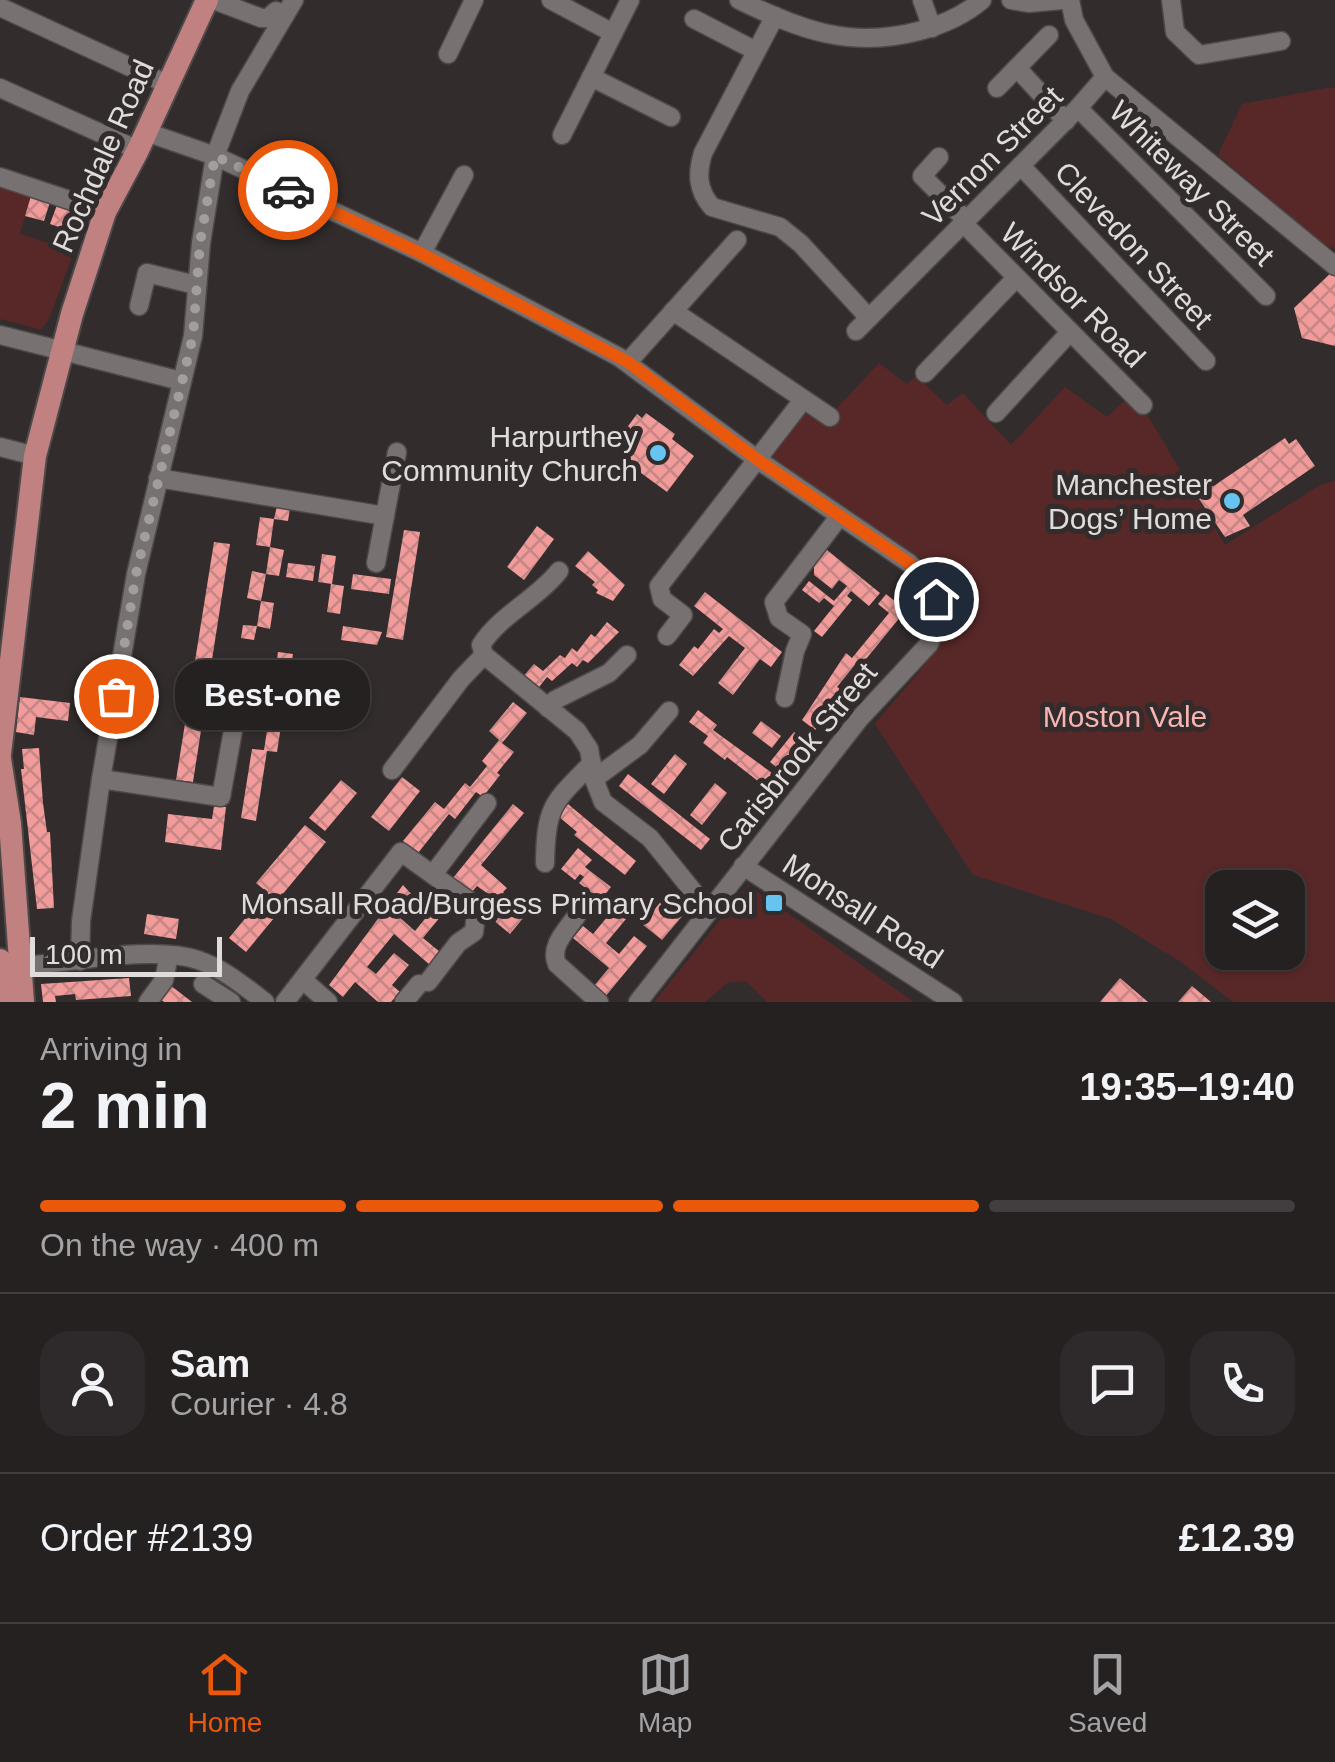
<!DOCTYPE html>
<meta charset="utf-8">
<style>
:root{--surface:#262121;--page:#2e292a;--text:#f1f3f6;--muted:#a4a3a5;--line:#423e3f;--accent:#ea580c}
body{margin:0;font-family:Helvetica,sans-serif;background:var(--page);color:var(--text);height:100vh;display:flex;flex-direction:column;font-size:38px;white-space:nowrap}
*{box-sizing:border-box;margin:0}
p{font-size:32px;color:var(--muted)}
.icon{flex:none;width:55px;height:55px;fill:none;stroke:currentColor;stroke-width:2;stroke-linecap:round;stroke-linejoin:round}
.map{position:relative;height:1002px;overflow:hidden}
.sheet{display:flex;flex-direction:column;background:var(--surface);flex:1}
.sheet>*{flex:none}
.controls{position:absolute;left:1205px;top:870px;display:grid;gap:20px}
.controls a{display:grid;place-items:center;width:100px;height:100px;border-radius:20px;background:var(--surface);box-shadow:0 2px 8px #0004,0 0 0 2px var(--line);font-size:50px}
.scale{position:absolute;left:30px;bottom:25px;width:192px;box-sizing:border-box;padding-left:10px;border:5px solid #e0dcdc;border-top:0;font-size:28px;line-height:35px;white-space:nowrap;color:#e0dcdc;-webkit-text-stroke:8px #322c2c;paint-order:stroke}
.pin{position:absolute;display:grid;place-items:center;width:85px;height:85px;color:#fff;margin:-42px;border:5px solid #fff;border-radius:50%;box-shadow:0 2px 10px #0007}
.courier{position:absolute;display:grid;place-items:center;width:100px;height:100px;margin:-50px;border:8px solid #ea580c;border-radius:50%;background:#fff;color:#222;box-shadow:0 2px 12px #0007}
.bubble{position:absolute;height:70px;border-radius:30px;background:var(--surface);box-shadow:0 2px 8px #0004,0 0 0 2px var(--line);font-size:32px;font-weight:600;line-height:70px;text-align:center}
.head em{font-style:normal;font-weight:600}
.head div{display:flex;flex-direction:column-reverse}
.head{display:flex;align-items:center;justify-content:space-between;height:170px;padding:0 40px}
h1{font-size:65px;font-weight:600;line-height:75px}
.bar{display:grid;grid-template-columns:repeat(4,1fr);gap:15px 10px;align-content:center;height:120px;padding:0 40px}
.bar i{height:12px;border-radius:8px;background:var(--line)}
.bar .current{background:var(--accent)}
.bar p{grid-column:span 4}
.line{display:flex;align-items:center;gap:25px;padding:0 40px;border-top:2px solid var(--line)}
.line div{flex:1}
.round{display:grid;place-items:center;flex:none;width:105px;height:105px;border-radius:30px;background:var(--page)}
.dock{display:flex;justify-content:space-around;align-items:center;height:140px;border-top:2px solid var(--line);background:var(--surface);font-size:28px;color:var(--muted)}
.dock a{display:grid;justify-items:center;gap:5px}
.dock .current{color:var(--accent)}
.map>svg:first-child{display:block}
</style>
<div class="map">
<svg width="1335" height="1002" viewBox="0 0 1335 1002">
<defs>
<pattern id="building-cross-hatch" width="8" height="8" patternUnits="userSpaceOnUse" patternTransform="scale(2.5)"><rect width="8" height="8" fill="#f19c9b"/><path d="M0 0l8 8M0 8l8-8" fill="none" stroke="#c68685"/></pattern>
</defs>
<rect width="100%" height="100%" fill="#322c2c"/>
<!-- green -->
<g fill="#582828" fill-rule="evenodd">
<path d="M1326 88H1335V249L1320 242 1218 155 1242 104Z"/>
<path d="M0 187 31 196 20 234 74 251 49 319 41 330 0 319Z"/>
<path d="M879 363 907 384 916 376 947 405 963 393 1011 445 1065 387 1107 417 1130 396 1148 416 1225 545 1320 485 1335 481V1002H1233L1184 964 1111 919 973 875 875 724C914 674 982 623 924 560L768 458 809 409 823 423ZM1222 888H1288V952H1222Z"/>
<path d="M748 885 914 1002H767L746 981 727 983 705 1002H654Z"/>
</g>
<!-- building -->
<g fill="url(#building-cross-hatch)">
<path d="M31 196 50 202 44 221 25 216Z"/>
<path d="M57 205 77 211 70 231 50 224Z"/>
<path d="M1335 269V346L1302 338 1294 308Z"/>
<path d="M646 413 675 434 672 439 694 456 667 492 622 459 628 450 617 441 637 414 642 418Z"/>
<path d="M1285 438 1289 444 1296 439 1315 466 1243 515 1250 526 1225 537 1190 486 1202 478 1207 485 1212 481 1215 485Z"/>
<path d="M277 506 290 508 288 521 274 519 270 547 256 545 260 517 274 519Z"/>
<path d="M537 526 554 539 524 580 507 567Z"/>
<path d="M404 530 420 532 403 640 386 637Z"/>
<path d="M214 542 230 544 193 782 176 780Z"/>
<path d="M270 547 284 550 279 576 266 574Z"/>
<path d="M827 550 880 593 869 606 851 591 847 596 852 600 822 637 814 631 834 606 824 598 819 603 802 590 809 581 834 601 847 586 839 580 832 589 814 575V565Z"/>
<path d="M588 551 625 585 613 601 596 593 598 590 592 585 595 582 575 566Z"/>
<path d="M322 554 336 556 332 584 318 582Z"/>
<path d="M288 563 315 566 313 581 286 577Z"/>
<path d="M252 571 266 574 261 601 274 603 270 629 257 626 254 640 241 638 243 625 257 626 261 601 247 598Z"/>
<path d="M353 574 391 579 389 594 351 589Z"/>
<path d="M331 584 344 586 340 614 327 612Z"/>
<path d="M705 592 782 652 771 667 760 659 733 695 718 683 745 648 729 636 693 676 679 665 694 646 698 649 714 629 719 633 723 629 694 606Z"/>
<path d="M886 594 906 610 862 664 858 661 837 687 842 690 830 705 833 707 815 730 802 720 846 653 852 658 889 613 878 604Z"/>
<path d="M607 622 619 632 588 663 583 660 577 667 572 663 552 681 547 677 536 691 521 679 534 664 543 671 560 655 565 658 572 648 577 652 591 634 595 637Z"/>
<path d="M343 626 382 632 377 645 341 640Z"/>
<path d="M278 652 293 654 287 694 272 692 268 724 255 722 259 690 272 692Z"/>
<path d="M328 687 342 689 338 717 323 715Z"/>
<path d="M20 697 70 703 68 721 36 717 34 735 16 732Z"/>
<path d="M513 702 527 713 502 743 514 752 497 773 500 775 483 797 476 792 455 819 449 814 418 853 403 841 435 802 444 809 465 783 470 787 487 766 482 761 499 740 489 731Z"/>
<path d="M698 710 717 725 713 730 790 786 781 799 727 757 725 760 703 743 708 736 689 722Z"/>
<path d="M761 721 781 736 772 748 752 733Z"/>
<path d="M268 724 281 726 277 752 267 751 256 821 241 818 252 749 264 750Z"/>
<path d="M794 732 806 742 782 772 770 762Z"/>
<path d="M39 748 43 803 47 832H50L54 908 37 909 21 769H24L22 749Z"/>
<path d="M675 754 687 764 664 794 651 784Z"/>
<path d="M628 774 710 839 701 850 619 786Z"/>
<path d="M402 777 420 791 389 831 371 817Z"/>
<path d="M341 780 357 793 325 831 309 818Z"/>
<path d="M715 783 727 793 702 825 690 815Z"/>
<path d="M513 804 524 813 481 865 507 888 503 892 517 903 512 908 524 917 510 934 492 919 497 913 488 905 494 898 477 886 471 893 453 878Z"/>
<path d="M568 804 636 861 625 875 574 835 577 832 558 816Z"/>
<path d="M214 806 226 807 221 850 165 842 168 814 212 819Z"/>
<path d="M305 825 326 842 277 901 284 906 246 952 229 938 267 892 256 883Z"/>
<path d="M578 848 592 860 585 867 611 887 601 900 579 883 584 877 580 874 575 880 561 869Z"/>
<path d="M403 885 414 897 398 916 415 931 433 909 441 916 423 938 440 952 430 965 394 934 367 967 376 974 394 953 409 965 392 985 400 992 391 1002H378L355 982 343 997 329 985Z"/>
<path d="M664 898 684 914 662 940 642 924Z"/>
<path d="M613 910 626 919 606 943 619 954 634 936 647 946 605 997 593 987 609 968 573 938 583 926 593 934Z"/>
<path d="M147 914 179 919 176 939 144 934Z"/>
<path d="M129 978 131 996 76 1000 75 994 55 996 56 1002H43L41 984Z"/>
<path d="M1120 978 1148 1002H1100Z"/>
<path d="M170 985 192 1002H164L160 999Z"/>
<path d="M1192 986 1211 1002H1178Z"/>
</g>
<g fill="none" stroke-linecap="round" stroke-linejoin="round">
<!-- minor casing -->
<g stroke="#4d4949" stroke-width="21">
<g id="minor">
<path d="M214 0 261 18H268L276 11 285 15"/>
<path d="M551 0 613 33"/>
<path d="M739 0C801 30 850 49 919 31 942 25 963 16 982 0"/>
<path d="M922 0 932 28"/>
<path d="M1011 0 1029 3 1062 0"/>
<path d="M1171 0 1175 32 1199 55 1281 41"/>
<path d="M0 7 167 84"/>
<path d="M775 16 703 153C697 173 697 190 712 207L780 227 801 244 869 318"/>
<path d="M694 19 756 51"/>
<path d="M448 54 474 0"/>
<path d="M1017 68 1066 121"/>
<path d="M591 77 671 117"/>
<path d="M1105 77 1335 266"/>
<path d="M0 88 138 150"/>
<path d="M997 88 1049 35"/>
<path d="M1078 108 1266 296"/>
<path d="M146 132 215 156 422 253 619 357 758 460 909 563 930 583 937 599V625L929 644 860 718 638 1002"/>
<path d="M562 135 630 0"/>
<path d="M939 157 922 176 967 221"/>
<path d="M1021 166 1206 361"/>
<path d="M0 177 105 212"/>
<path d="M964 224 1143 405"/>
<path d="M422 253 464 175"/>
<path d="M139 306 147 273 196 285"/>
<path d="M673 311 830 417"/>
<path d="M856 331 1078 108 1105 77 1074 20 1070 0"/>
<path d="M0 335 181 381"/>
<path d="M628 362 737 240"/>
<path d="M925 373 1016 278"/>
<path d="M996 413 1070 332"/>
<path d="M0 447 35 456"/>
<path d="M158 478 385 516"/>
<path d="M376 563 397 452"/>
<path d="M559 571C537 599 500 615 481 645L484 655 577 731 589 749 594 779 603 802 650 838 709 911"/>
<path d="M667 636 683 615 662 599 659 586 803 400"/>
<path d="M785 698 795 651 802 634 779 618 774 602 839 517"/>
<path d="M548 708 555 700 609 673 627 655"/>
<path d="M392 770 461 679 484 655"/>
<path d="M101 779 221 797 241 686"/>
<path d="M594 779 640 745 669 711"/>
<path d="M545 863C546 805 553 803 592 763"/>
<path d="M743 866 953 1002"/>
<path d="M434 873 487 803"/>
<path d="M577 915C567 930 549 946 557 964L599 1002"/>
<path d="M80 961 81 921 101 779 136 574 193 336 201 243 215 156 240 91 294 0"/>
<path d="M9 967C63 965 149 944 198 960 224 969 244 986 265 1002"/>
<path d="M303 980 328 1002"/>
<path d="M203 984 231 1002"/>
<path d="M148 1002 164 980 169 955"/>
<path d="M285 1002 401 852 472 903 476 913 474 932 458 943 428 982"/>
<path d="M404 1002 419 984"/>
</g>
</g>
<!-- major casing -->
<g stroke="#4d4949" stroke-width="26">
<g id="major">
<path d="M0 754 35 456 72 314 105 212 138 150 207 0"/>
<path d="M0 759 10 823 23 1002"/>
<path d="M0 960 2 1002"/>
</g>
</g>
<!-- minor -->
<use href="#minor" stroke="#787171" stroke-width="18"/>
<!-- major -->
<use href="#major" stroke="#c18181" stroke-width="22"/>
</g>
<g fill="none" stroke-linecap="round" stroke-linejoin="round">
<!-- done -->
<path stroke="#a39e9e" stroke-width="10" stroke-dasharray="0 18" d="M116 696 136 574 193 336 200 243 215 156 288 190"/>
<!-- route -->
<path stroke="#ea580c" stroke-width="12" d="M288 190 422 254 628 362 758 460 909 563 930 583 936 599"/>
</g>
<!-- markers -->
<g fill="#67c4f0" stroke="#322c2c" stroke-width="4">
<circle cx="658" cy="453" r="10"/>
<circle cx="1232" cy="501" r="10"/>
<rect x="764" y="893" width="20" height="20" rx="5"/>
</g>
<g text-anchor="middle" dominant-baseline="central" stroke-width="10" stroke-linejoin="round" paint-order="stroke">
<!-- street labels -->
<g font-size="30" fill="#e0dcdc" stroke="#322c2c">
<text transform="translate(103 156) rotate(-66)">Rochdale Road</text>
<text transform="translate(992 156) rotate(-45)">Vernon Street</text>
<text transform="translate(1192 183) rotate(45)">Whiteway Street</text>
<text transform="translate(1134 245) rotate(47)">Clevedon Street</text>
<text transform="translate(1073 295) rotate(45)">Windsor Road</text>
<text transform="translate(797 757) rotate(-51)">Carisbrook Street</text>
<text transform="translate(863 911) rotate(33)">Monsall Road</text>
</g>
<!-- poi labels -->
<g font-size="30" fill="#e0dcdc" stroke="#322c2c" text-anchor="end">
<text x="638" y="436">Harpurthey<tspan x="638" dy="34">Community Church</tspan></text>
<text x="1212" y="484">Manchester<tspan x="1212" dy="34">Dogs’ Home</tspan></text>
<text x="754" y="903">Monsall Road/Burgess Primary School</text>
</g>
<!-- park labels -->
<g font-size="30" fill="#f7b4b2" stroke="#322c2c">
<text x="1125" y="716">Moston Vale</text>
</g>
</g>
</svg>
<div class="controls">
<a><svg class="icon" aria-label="layers" viewBox="0 0 24 24"><path d="M12 4l9 5-9 5-9-5zM3 14l9 5 9-5"/></svg></a>
</div>
<div class="scale">100 m</div>
<div class="pin" style="left:116px;top:696px;background:#ea580c"><svg class="icon" aria-label="bag" viewBox="0 0 24 24"><path d="M5 8h14l-1 12H6zM9 8a3 3 0 0 1 6 0"/></svg></div>
<div class="pin" style="left:936px;top:599px;background:#1f2937"><svg class="icon" aria-label="home" viewBox="0 0 24 24"><path d="M3 11l9-7 9 7M6 9v11h12V9"/></svg></div>
<div class="courier" style="left:288px;top:190px"><svg class="icon" aria-label="car" viewBox="0 0 24 24"><path d="M5 17H2v-5l4-1 3-4h7l3 4 3 1v5h-3M9 17h6M6 11h13"/><circle cx="7" cy="17" r="2"/><circle cx="17" cy="17" r="2"/></svg></div>
<div class="bubble" style="left:175px;top:660px;width:195px">Best-one</div>
</div>
<section class="sheet">
<div class="head"><div><h1>2 min</h1><p>Arriving in</p></div><em>19:35–19:40</em></div>
<div class="bar"><i class="current"></i><i class="current"></i><i class="current"></i><i></i><p>On the way · 400 m</p></div>
<div class="line" style="height:180px"><a class="round"><svg class="icon" aria-label="person" viewBox="0 0 24 24"><circle cx="12" cy="8" r="4"/><path d="M4 21q1-7 8-7t8 7"/></svg></a><div><b>Sam</b><p>Courier · 4.8</p></div><a class="round"><svg class="icon" aria-label="chat" viewBox="0 0 24 24"><path d="M4 5h16v11H9l-5 4z"/></svg></a><a class="round"><svg class="icon" aria-label="phone" viewBox="0 0 24 24"><path d="M5 4h4l2 5-3 2q2 4 5 5l2-3 5 2v4C11 20 4 13 5 4z"/></svg></a></div>
<div class="line" style="height:130px"><div>Order #2139</div><b>£12.39</b></div>
</section>
<nav class="dock">
<a class="current"><svg class="icon" aria-label="home" viewBox="0 0 24 24"><path d="M3 11l9-7 9 7M6 9v11h12V9"/></svg>Home</a>
<a><svg class="icon" aria-label="map" viewBox="0 0 24 24"><path d="M3 6l6-2 6 2 6-2v14l-6 2-6-2-6 2zM9 4v14M15 6v14"/></svg>Map</a>
<a><svg class="icon" aria-label="saved" viewBox="0 0 24 24"><path d="M7 4h10v16l-5-4-5 4z"/></svg>Saved</a>
</nav>
